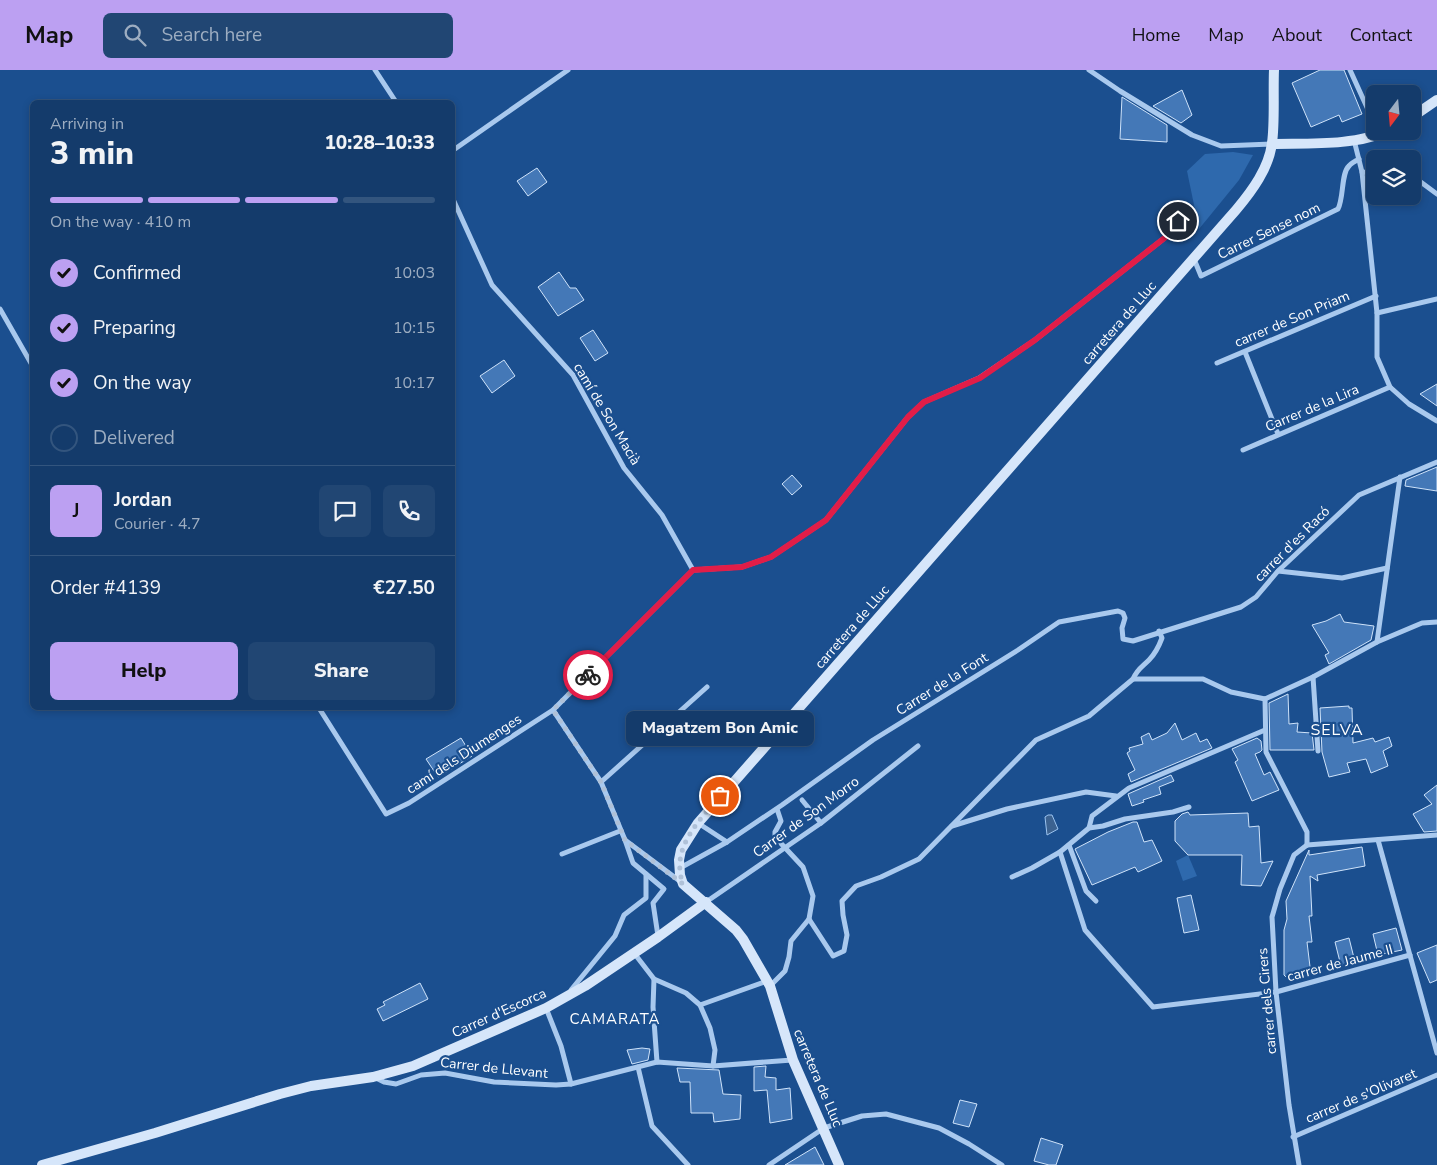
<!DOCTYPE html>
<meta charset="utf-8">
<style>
:root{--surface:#143b6b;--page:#214673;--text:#f1f3f6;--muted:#9dadc1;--line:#33557e;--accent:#bca0f2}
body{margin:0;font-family:"Nunito Sans",sans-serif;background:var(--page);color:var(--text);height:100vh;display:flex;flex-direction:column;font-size:19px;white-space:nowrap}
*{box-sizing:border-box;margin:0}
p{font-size:16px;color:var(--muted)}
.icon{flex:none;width:28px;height:28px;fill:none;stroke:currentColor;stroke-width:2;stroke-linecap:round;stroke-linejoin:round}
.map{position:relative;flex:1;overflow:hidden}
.details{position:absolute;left:30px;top:30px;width:425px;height:610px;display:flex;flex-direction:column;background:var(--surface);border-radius:8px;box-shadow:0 2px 8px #0003,0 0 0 1px var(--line)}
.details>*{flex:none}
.needle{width:32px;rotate:196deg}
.tools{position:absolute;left:1366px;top:15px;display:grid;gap:10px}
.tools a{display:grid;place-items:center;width:55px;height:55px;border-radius:8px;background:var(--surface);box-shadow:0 2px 8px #0003,0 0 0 1px var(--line);font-size:25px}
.pin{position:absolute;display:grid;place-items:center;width:42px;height:42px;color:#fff;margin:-21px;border:2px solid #fff;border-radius:50%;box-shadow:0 1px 5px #0007}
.courier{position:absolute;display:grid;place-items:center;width:50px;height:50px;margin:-25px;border:4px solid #e11d48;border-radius:50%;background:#fff;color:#222;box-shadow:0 1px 6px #0007}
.bubble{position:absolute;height:35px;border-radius:8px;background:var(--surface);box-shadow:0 2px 8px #0003,0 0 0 1px var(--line);font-size:16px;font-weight:800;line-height:35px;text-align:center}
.head em{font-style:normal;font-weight:800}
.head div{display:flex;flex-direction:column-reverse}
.head{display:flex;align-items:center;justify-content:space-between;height:85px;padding:0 20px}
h1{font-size:32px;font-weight:800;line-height:38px}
.bar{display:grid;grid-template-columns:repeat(4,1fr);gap:8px 5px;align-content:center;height:60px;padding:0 20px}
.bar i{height:6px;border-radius:4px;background:var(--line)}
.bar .active{background:var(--accent)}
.bar p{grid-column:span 4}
.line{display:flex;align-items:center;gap:12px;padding:0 20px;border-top:1px solid var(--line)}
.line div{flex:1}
.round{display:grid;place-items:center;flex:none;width:52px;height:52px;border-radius:8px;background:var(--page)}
ol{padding:0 20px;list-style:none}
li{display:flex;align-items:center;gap:15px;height:55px}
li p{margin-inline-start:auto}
li .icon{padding:5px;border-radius:50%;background:var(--accent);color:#111;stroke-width:4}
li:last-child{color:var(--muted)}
li i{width:28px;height:28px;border:2px solid var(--line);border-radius:50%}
.primary-button{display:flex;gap:10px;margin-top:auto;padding:10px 20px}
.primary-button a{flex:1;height:58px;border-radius:8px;background:var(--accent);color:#111;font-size:20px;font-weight:800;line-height:58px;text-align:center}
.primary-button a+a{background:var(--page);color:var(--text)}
header{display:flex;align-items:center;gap:30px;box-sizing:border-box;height:70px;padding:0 25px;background:var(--accent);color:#111}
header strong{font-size:24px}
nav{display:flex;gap:28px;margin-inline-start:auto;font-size:18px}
.search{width:350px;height:45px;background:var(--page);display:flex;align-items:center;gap:12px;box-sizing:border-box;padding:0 18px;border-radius:8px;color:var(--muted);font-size:19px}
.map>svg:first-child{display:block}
</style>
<header>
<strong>Map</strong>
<div class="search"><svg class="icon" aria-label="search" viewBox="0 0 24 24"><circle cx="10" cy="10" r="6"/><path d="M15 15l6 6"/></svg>Search here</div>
<nav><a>Home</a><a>Map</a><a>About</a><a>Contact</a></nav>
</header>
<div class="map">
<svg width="1437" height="1095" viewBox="0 0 1437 1095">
<rect width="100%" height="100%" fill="#1b4f8f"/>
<!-- green -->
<g fill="#2e69ad">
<path d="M1233 82 1253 85 1239 110 1199 159 1187 101 1205 84Z"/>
<path d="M1188 785 1197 806 1183 811 1176 791Z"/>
</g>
<!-- water -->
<path fill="#3c6290" stroke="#9cc4f0" d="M1048 745H1052L1058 759 1047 765 1045 747Z"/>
<!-- building -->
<g fill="#4478b7" stroke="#cfe3fa">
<path d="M1320 0H1344L1362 44 1342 52 1339 45 1311 57 1292 13Z"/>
<path d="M1182 20 1192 45 1181 53 1153 36Z"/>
<path d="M1122 27 1167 55V72L1120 69Z"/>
<path d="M537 98 547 112 528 126 517 111Z"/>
<path d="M559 202 570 218H576L584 230 558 246 538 217Z"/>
<path d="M593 260 608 283 595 291 580 268Z"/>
<path d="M504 290 515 306 492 323 480 306Z"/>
<path d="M1437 314V336L1420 324Z"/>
<path d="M1437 397V421L1405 416 1406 410Z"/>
<path d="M792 405 802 416 792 425 782 414Z"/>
<path d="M1340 544 1344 552 1374 556 1371 570 1329 594 1325 585 1329 583 1312 555 1326 551Z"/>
<path d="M1288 624 1289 654 1298 653 1297 662 1312 663 1314 680H1270L1269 633Z"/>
<path d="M1349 636V638H1352L1353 673 1373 668 1375 672 1389 667 1392 676 1383 681 1388 696 1371 703 1366 689 1347 693 1350 702 1329 707 1322 682 1320 638Z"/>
<path d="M1175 653 1182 670 1196 663 1200 672 1207 669 1212 678 1131 712 1128 704 1135 700 1127 683 1130 681 1129 678 1143 674 1141 667 1149 663 1152 670 1167 663Z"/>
<path d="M461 668 472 686 438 707 426 689Z"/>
<path d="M1257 668 1261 671 1262 680 1260 682 1255 684 1264 705 1270 702 1279 720 1252 731 1235 692 1238 690 1232 679Z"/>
<path d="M1171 705 1174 711 1159 717 1161 724 1143 730 1144 732 1132 736 1128 724Z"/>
<path d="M1437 715V761L1424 762 1413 744 1432 734 1424 725Z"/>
<path d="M1188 742 1190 745 1248 743 1249 757 1259 756 1261 793 1273 791 1261 816 1241 815 1242 785H1188L1175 771V751L1182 744Z"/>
<path d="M1133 752H1137L1144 772 1152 770 1162 791 1138 802 1135 797 1092 815 1075 779 1108 762Z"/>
<path d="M1362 777 1365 796 1317 805 1318 811 1310 806 1312 846H1309L1312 872H1307L1311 905 1289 910 1284 905V860L1287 849 1286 831 1309 780V785Z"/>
<path d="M1191 825 1199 860 1184 863 1177 828Z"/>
<path d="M1396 858 1402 880 1378 885 1373 864Z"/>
<path d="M1349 868 1355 892 1341 896 1335 872Z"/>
<path d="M1437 875V910L1430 913 1417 883Z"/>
<path d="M420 913 428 929 383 951 377 939 385 935 383 932Z"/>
<path d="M642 978 650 979 648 990 632 994 627 980Z"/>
<path d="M766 996 765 1007 776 1008V1020L790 1018 792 1049 770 1053 767 1020 754 1021V997Z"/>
<path d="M677 998 719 1000 723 1024 741 1025 740 1049 714 1052 713 1043H691L690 1012H680Z"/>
<path d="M960 1030 977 1034 969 1057 953 1053Z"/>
<path d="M1041 1068 1063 1075 1056 1095H1049L1034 1091Z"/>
<path d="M815 1077 824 1095H785Z"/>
</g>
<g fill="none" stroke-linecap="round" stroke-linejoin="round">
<!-- street -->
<g stroke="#a9c9ee" stroke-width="5">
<path d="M375 0 396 32"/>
<path d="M1089 0 1120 21 1192 65 1221 76 1272 74"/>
<path d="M1350 0 1375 55"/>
<path d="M1354 70 1362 102 1377 243V287L1390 317 1409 334 1437 351"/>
<path d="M452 81 568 0"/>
<path d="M1362 102 1375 103"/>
<path d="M1412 109 1418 110 1437 124"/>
<path d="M452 127 492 215 573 305 624 398 662 445 693 500"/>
<path d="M1194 189 1201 206 1338 139C1344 127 1341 103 1349 96 1351 93 1356 91 1359 89"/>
<path d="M0 239 32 295"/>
<path d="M1377 243 1437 229"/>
<path d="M1245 282 1278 364"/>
<path d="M1217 293 1376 226"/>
<path d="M1243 380 1390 317"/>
<path d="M1278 501 1342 508 1387 498"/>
<path d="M1377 572 1422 553 1437 552"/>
<path d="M1313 607 1318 681"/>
<path d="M1133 609C1137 599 1142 597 1149 590 1155 584 1159 576 1162 568L1159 561"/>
<path d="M1265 629 1313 607 1377 572 1400 407"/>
<path d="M1265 629 1266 682 1307 762V775"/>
<path d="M319 638 386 744 409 733 553 640 693 500 742 497 771 487 826 450 908 347 924 332 979 308 1035 270 1167 166 1189 137"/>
<path d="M553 640 601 712 625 770"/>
<path d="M601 712 707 617"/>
<path d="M802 730 821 753"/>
<path d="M698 753 727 772"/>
<path d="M952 756 1007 739 1086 722 1116 726"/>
<path d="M1089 758 1092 746 1129 718 1265 660"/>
<path d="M1378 770 1437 983"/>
<path d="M1069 775 1086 821 1096 831"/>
<path d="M1307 775 1437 765"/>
<path d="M1060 782 1085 860 1153 937 1276 922 1410 885"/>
<path d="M562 784 620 761"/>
<path d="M680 798 727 772 782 735 873 670 1018 580 1059 552 1118 541 1123 543 1125 548 1122 558 1123 569 1133 571 1241 537 1256 527 1278 501 1359 425 1437 392"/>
<path d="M1012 807 1032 798 1060 782 1089 758 1103 756 1125 749 1173 742 1189 737"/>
<path d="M706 832 821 753 918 676"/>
<path d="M809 849 833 886 844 881 847 865 843 845 842 831 856 816 881 807 919 789 1036 670 1089 646 1133 609H1203L1231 622 1265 629"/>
<path d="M658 866 653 833 664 819 633 793 625 770 681 812"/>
<path d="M634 883 654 909 653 937 657 992"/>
<path d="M654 909 686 923 700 935 710 958 715 980 713 996"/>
<path d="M770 916 785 901 789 887 791 871 809 849 813 826 803 797 775 767V762L781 751 777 739"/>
<path d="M571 920 615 866 624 845 646 828V804"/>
<path d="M700 935 767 911"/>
<path d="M546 938 561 976 571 1014"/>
<path d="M638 997 652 1056 688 1095"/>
<path d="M376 1008 384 1012 396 1014 421 1005 445 1003 494 1012 556 1015 571 1014 657 992 713 996 792 990"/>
<path d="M1293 1067 1437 1005"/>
<path d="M769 1095 824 1058 862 1046 886 1044 939 1058 969 1074 1002 1095"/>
<path d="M1299 1095 1289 1035 1276 922 1272 847 1280 819 1294 785 1307 775"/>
</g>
<!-- secondary -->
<g stroke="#d6e6fa" stroke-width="10">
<path d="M1412 47 1437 30"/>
<path d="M1272 74C1304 73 1358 76 1386 61"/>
<path d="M42 1095 155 1063 280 1024 311 1016 373 1007 413 996 546 938 585 916 658 867 706 832"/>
<path d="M839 1095 793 990 770 916 743 869 736 860 683 814 680 805 679 790 681 780 698 753 1236 140C1252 121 1269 98 1272 73 1275 52 1273 22 1274 0"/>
</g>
</g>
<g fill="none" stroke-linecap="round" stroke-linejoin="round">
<!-- done -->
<path stroke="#afc1d8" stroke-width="5" stroke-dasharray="0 9" d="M588 605 553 640 601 712 625 770 683 814C670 778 699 751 720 726"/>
<!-- route -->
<path stroke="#e11d48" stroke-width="6" d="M588 605 693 500 742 497 771 487 826 450 908 347 924 332 980 308 1035 270 1167 166 1178 151"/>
</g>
<g text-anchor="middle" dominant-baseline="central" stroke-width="4.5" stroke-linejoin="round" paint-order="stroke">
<!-- street labels -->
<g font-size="14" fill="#fff" stroke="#1b4f8f">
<text transform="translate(1269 161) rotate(-26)">Carrer Sense nom</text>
<text transform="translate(1292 249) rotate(-23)">carrer de Son Priam</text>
<text transform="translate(1119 253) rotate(-49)">carretera de Lluc</text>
<text transform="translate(1312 338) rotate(-23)">Carrer de la Lira</text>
<text transform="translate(607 344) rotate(59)">camí de Son Macià</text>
<text transform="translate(1292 474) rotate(-45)">carrer d'es Racó</text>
<text transform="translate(852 557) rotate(-49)">carretera de Lluc</text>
<text transform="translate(942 614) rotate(-32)">Carrer de la Font</text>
<text transform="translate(464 684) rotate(-33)">camí dels Diumenges</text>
<text transform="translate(806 747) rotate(-36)">Carrer de Son Morro</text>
<text transform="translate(1340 893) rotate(-15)">carrer de Jaume II</text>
<text transform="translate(1267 931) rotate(-95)">carrer dels Cirers</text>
<text transform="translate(499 943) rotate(-24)">Carrer d'Escorca</text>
<text transform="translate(494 998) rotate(6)">Carrer de Llevant</text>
<text transform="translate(818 1008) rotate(67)">carretera de Lluc</text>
<text transform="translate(1361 1026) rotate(-23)">carrer de s'Olivaret</text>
</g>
<!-- neighbourhood labels -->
<g font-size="15" letter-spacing="1" fill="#fff" stroke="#1b4f8f">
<text x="615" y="949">CAMARATA</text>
</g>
<!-- quarter labels -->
<g font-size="16" letter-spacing="1" fill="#fff" stroke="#1b4f8f">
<text x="1337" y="660">SELVA</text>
</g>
</g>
</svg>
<div class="tools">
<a><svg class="needle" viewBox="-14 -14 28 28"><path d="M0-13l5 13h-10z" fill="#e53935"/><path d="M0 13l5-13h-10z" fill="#9dadc1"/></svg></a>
<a><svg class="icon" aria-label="layers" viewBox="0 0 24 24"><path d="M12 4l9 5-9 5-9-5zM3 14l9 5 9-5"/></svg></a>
</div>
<div class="pin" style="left:720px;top:726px;background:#ea580c"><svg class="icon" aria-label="bag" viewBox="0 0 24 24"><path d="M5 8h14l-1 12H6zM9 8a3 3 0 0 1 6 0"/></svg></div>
<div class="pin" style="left:1178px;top:151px;background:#1f2937"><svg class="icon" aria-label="home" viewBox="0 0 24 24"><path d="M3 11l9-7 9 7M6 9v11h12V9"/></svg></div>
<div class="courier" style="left:588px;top:605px"><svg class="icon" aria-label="bike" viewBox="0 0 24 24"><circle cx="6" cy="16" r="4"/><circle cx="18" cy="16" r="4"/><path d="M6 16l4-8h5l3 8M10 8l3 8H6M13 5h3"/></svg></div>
<div class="bubble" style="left:626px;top:641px;width:188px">Magatzem Bon Amic</div>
<section class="details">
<div class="head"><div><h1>3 min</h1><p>Arriving in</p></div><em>10:28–10:33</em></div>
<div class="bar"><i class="active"></i><i class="active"></i><i class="active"></i><i></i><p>On the way · 410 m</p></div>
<ol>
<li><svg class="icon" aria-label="check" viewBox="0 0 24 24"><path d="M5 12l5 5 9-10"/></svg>Confirmed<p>10:03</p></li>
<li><svg class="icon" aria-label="check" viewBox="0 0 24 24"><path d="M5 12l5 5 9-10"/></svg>Preparing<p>10:15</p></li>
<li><svg class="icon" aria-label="check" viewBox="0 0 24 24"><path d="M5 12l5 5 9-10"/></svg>On the way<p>10:17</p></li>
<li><i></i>Delivered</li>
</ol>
<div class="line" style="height:90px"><b class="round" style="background:var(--accent);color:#111">J</b><div><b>Jordan</b><p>Courier · 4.7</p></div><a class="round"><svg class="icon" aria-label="chat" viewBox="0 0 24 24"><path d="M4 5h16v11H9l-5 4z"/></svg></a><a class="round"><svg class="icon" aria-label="phone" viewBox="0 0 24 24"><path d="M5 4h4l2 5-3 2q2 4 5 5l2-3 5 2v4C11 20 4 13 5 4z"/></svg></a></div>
<div class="line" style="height:65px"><div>Order #4139</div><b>€27.50</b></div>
<div class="primary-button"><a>Help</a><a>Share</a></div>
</section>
</div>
